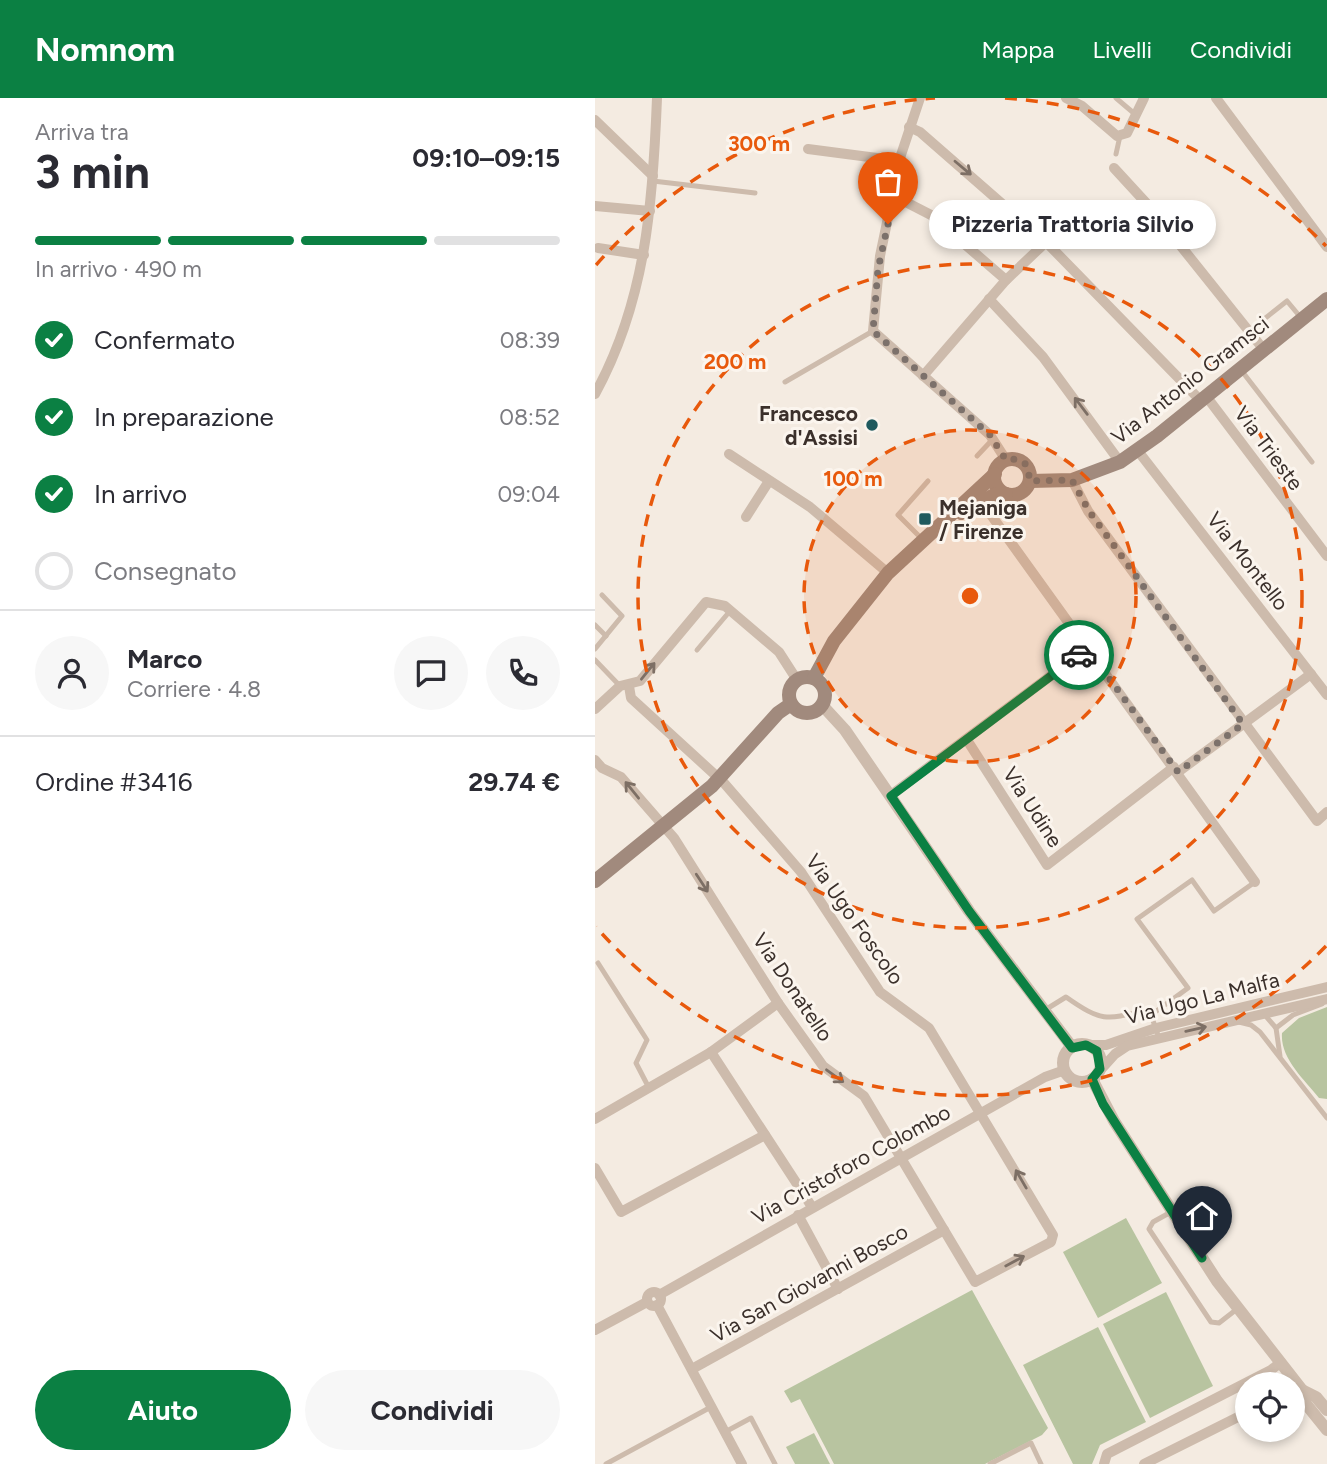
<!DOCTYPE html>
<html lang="it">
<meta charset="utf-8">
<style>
:root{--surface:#fff;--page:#f7f7f7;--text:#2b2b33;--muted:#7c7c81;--line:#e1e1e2;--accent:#0b8043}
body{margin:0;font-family:Figtree,sans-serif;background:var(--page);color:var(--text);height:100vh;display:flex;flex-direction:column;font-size:26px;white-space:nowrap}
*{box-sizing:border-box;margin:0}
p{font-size:23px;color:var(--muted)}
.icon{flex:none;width:38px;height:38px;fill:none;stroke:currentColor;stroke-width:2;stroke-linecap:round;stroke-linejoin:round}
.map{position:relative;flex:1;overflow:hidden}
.details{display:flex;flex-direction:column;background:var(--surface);width:595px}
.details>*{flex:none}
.controls{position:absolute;left:640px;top:1274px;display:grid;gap:14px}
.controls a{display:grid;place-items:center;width:70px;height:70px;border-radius:50%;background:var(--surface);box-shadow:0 4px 10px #0003;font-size:35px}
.pin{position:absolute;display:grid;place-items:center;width:60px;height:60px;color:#fff;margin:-72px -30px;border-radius:50% 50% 50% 0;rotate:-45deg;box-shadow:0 0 7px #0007}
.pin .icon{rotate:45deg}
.courier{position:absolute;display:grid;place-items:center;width:70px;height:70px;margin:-35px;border:5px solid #0b8043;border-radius:50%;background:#fff;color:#222;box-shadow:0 2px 9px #0007}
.bubble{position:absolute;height:49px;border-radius:24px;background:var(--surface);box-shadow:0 4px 10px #0003;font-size:23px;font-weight:700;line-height:49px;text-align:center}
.overview em{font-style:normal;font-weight:700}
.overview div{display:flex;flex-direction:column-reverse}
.overview{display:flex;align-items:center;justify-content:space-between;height:119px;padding:0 35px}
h1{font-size:46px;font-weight:700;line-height:52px}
.bar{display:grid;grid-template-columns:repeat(4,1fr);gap:10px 7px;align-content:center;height:84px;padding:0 35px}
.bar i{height:9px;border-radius:5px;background:var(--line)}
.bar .selected{background:var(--accent)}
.bar p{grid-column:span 4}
.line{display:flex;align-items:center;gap:18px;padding:0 35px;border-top:2px solid var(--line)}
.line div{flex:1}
.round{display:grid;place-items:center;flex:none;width:74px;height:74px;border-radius:37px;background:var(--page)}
ol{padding:0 35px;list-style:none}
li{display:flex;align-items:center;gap:21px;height:77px}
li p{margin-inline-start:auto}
li .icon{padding:7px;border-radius:50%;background:var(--accent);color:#fff;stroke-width:4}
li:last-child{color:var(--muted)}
li i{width:38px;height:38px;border:4px solid var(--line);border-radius:50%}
.button{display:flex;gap:14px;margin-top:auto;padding:14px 35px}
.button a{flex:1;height:80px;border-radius:42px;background:var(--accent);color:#fff;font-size:28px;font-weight:700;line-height:80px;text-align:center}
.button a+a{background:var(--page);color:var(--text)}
header{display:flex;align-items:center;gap:42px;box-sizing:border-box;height:98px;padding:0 35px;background:var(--accent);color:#fff}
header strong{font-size:33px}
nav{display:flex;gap:38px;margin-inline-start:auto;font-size:24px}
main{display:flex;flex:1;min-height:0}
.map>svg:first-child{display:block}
</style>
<header>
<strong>Nomnom</strong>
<nav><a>Mappa</a><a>Livelli</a><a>Condividi</a></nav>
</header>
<main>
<section class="details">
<div class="overview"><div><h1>3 min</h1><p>Arriva tra</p></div><em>09:10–09:15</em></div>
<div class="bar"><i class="selected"></i><i class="selected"></i><i class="selected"></i><i></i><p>In arrivo · 490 m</p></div>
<ol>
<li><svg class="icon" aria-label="check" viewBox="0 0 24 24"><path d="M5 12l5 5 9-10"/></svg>Confermato<p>08:39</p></li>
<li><svg class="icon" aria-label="check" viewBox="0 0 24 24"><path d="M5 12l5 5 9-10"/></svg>In preparazione<p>08:52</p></li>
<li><svg class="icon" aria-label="check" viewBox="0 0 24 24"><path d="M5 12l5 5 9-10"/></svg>In arrivo<p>09:04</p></li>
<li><i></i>Consegnato</li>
</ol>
<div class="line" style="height:126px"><a class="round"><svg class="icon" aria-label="person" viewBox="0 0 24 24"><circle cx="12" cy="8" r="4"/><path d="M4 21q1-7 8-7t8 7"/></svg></a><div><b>Marco</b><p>Corriere · 4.8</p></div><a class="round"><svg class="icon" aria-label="chat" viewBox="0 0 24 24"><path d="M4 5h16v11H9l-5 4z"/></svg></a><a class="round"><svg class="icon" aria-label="phone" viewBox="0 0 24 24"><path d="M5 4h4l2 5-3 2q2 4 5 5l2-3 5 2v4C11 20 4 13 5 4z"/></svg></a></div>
<div class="line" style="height:91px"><div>Ordine #3416</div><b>29.74 €</b></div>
<div class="button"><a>Aiuto</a><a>Condividi</a></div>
</section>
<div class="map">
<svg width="732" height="1366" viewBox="0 0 732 1366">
<rect width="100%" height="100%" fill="#f4ebe1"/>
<!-- green -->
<g fill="#b8c4a0">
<path d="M732 909V1001L724 1000C709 981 685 960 687 935L704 920Z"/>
<path d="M531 1120 567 1185 503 1220 468 1154Z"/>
<path d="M377 1192 453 1330 447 1337 390 1366H239L205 1301 196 1305 189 1293Z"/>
<path d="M571 1194 618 1288 555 1320 508 1226Z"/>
<path d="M503 1229 551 1324 505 1347 497 1366H478L428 1267Z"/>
<path d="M219 1335 235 1366H200L191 1349Z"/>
</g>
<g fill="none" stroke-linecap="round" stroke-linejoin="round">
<!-- service -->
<g stroke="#cdbbac" stroke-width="5">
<path d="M521 0 541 17"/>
<path d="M521 56 525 38"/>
<path d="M58 83 160 95"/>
<path d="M654 233 692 203 707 221"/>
<path d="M646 272 717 364"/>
<path d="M190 284 278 233"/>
<path d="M382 358 398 341"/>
<path d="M327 441 303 417 333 383"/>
<path d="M0 527 11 538"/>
<path d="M0 551 27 518 7 497"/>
<path d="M102 552 135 513"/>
<path d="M0 562 25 588"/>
<path d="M3 865 52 942 41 965 54 990"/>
<path d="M450 912 471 899C508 925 512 922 554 911L564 940"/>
<path d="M669 916 681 930 685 958"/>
<path d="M556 917 593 890 542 821 597 782 619 813 660 784"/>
<path d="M644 924 656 927 665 934 732 1020"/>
<path d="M681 930 698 917 727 906"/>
<path d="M576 1114 558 1124 554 1131 616 1224 624 1225 642 1211"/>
<path d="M130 1334 156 1320 180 1366"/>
<path d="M11 1366 116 1309"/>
<path d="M395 1366 436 1345 446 1366"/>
</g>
<!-- minor -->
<g stroke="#cdbbac" stroke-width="10">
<path d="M325 0 306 57 285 158 278 233 395 337 411 362"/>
<path d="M471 0 487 8 522 38 532 35 549 0"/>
<path d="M621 0 732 149"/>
<path d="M0 22 58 78"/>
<path d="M314 29 325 34 451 144 606 303"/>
<path d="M213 51 305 63"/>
<path d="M519 70 553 107 669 252"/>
<path d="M299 98 336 117 411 182"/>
<path d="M0 108 55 113"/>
<path d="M3 150 49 157"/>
<path d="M394 201 448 259 525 364"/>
<path d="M328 278 411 182 451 144"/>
<path d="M0 296C51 203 58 104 62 0"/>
<path d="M611 298 732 458"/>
<path d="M543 353 732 597"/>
<path d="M134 356 215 409 293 475"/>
<path d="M477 382 493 413 722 723 732 714"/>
<path d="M386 403 660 784"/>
<path d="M151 419 174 383"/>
<path d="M0 611 25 588 45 583 111 504 130 508 184 554 202 582"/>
<path d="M372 642 452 767 579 669"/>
<path d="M0 662 7 670 26 679 79 740 183 905 228 968 269 998 380 1184 456 1144 458 1137 334 930 285 894 206 774 129 685 36 600 34 588"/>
<path d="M583 674 716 576"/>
<path d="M296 697 493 550"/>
<path d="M491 947H511L561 930 732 889"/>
<path d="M116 954 217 1109"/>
<path d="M502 976 520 956 532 948 732 901"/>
<path d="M0 1021 116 954 183 905"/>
<path d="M0 1070 26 1114 170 1037"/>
<path d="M203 1117 243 1191"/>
<circle cx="59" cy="1201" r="7"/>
<path d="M64 1197 450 979 470 972"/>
<path d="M62 1207 147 1366"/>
<path d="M0 1232 52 1204"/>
<path d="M97 1271 349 1132"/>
<path d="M509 1366 512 1356 676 1272 686 1264"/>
<path d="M549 1366 653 1314"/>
</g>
<!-- tertiary -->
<g stroke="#cdbbac" stroke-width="12">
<path d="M227 607 250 632 374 813 477 949"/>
<circle cx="487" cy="965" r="19"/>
<path d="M497 981 519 1023 622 1183 707 1292 711 1306 732 1332"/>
<path d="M707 1292 721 1299 732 1312"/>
</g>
<!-- secondary -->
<g stroke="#a18a7d" stroke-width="14">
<circle cx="417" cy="379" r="18"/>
<path d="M435 383 477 382 525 364 562 338 732 201"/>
<path d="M366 415 401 396H411"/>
<circle cx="212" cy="597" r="18"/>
<path d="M219 580 239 543 293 475 400 376"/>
<path d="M0 783 117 688 183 615 196 606"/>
</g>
</g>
<!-- one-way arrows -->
<defs><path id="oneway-shaft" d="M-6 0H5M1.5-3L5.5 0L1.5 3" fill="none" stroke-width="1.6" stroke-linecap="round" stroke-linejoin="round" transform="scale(1.75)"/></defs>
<g stroke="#7d6f65">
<use href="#oneway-shaft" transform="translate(368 70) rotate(40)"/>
<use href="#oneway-shaft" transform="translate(486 308) rotate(-127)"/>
<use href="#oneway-shaft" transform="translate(53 573) rotate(-51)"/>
<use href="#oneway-shaft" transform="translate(37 692) rotate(-129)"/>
<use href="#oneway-shaft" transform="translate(107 785) rotate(57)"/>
<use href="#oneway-shaft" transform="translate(601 931) rotate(-13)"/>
<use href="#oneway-shaft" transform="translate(240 978) rotate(36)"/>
<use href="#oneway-shaft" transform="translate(426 1081) rotate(-120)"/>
<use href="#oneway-shaft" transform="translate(420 1163) rotate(-28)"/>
</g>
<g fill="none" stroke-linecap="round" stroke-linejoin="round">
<!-- done -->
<path stroke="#7c716b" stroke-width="7" stroke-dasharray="0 12.6" d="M293 126 283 171 278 233 395 337 411 362 422 361 432 367 435 383 477 382 494 413 648 626 583 674 492 550 484 557"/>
<!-- route -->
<path stroke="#0b8043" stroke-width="9" d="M484 557 296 698 374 813 477 950 491 947 502 953 505 971 497 981 508 1006 607 1160"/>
</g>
<!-- distance rings -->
<circle cx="375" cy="498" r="166" fill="#e8590c" fill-opacity=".12"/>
<g fill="none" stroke="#e8590c" stroke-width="3.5" stroke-dasharray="12 9">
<circle cx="375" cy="498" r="166"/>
<circle cx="375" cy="498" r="332"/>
<path d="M731 848A499 499 0 0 1 1 829M1 167A499 499 0 0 1 340 0M410 0A499 499 0 0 1 731 148"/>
</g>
<!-- markers -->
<g fill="#1f5a5e" stroke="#fbf5ee" stroke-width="2.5">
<circle cx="277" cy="327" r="7"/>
<rect x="323" y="414" width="14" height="14" rx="3.5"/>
</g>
<g text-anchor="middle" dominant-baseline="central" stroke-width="6" stroke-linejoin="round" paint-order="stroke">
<!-- street labels -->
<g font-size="21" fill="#3b302b" stroke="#fbf5ee">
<text transform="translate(595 282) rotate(-38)">Via Antonio Gramsci</text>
<text transform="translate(674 350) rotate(53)">Via Trieste</text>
<text transform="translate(653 463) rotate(52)">Via Montello</text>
<text transform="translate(438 709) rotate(57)">Via Udine</text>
<text transform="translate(260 821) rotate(55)">Via Ugo Foscolo</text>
<text transform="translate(198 889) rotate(56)">Via Donatello</text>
<text transform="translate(607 900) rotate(-14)">Via Ugo La Malfa</text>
<text transform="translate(256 1066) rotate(-29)">Via Cristoforo Colombo</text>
<text transform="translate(214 1185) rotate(-29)">Via San Giovanni Bosco</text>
</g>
<!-- poi labels -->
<g font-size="21" font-weight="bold" fill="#3b302b" stroke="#fbf5ee" text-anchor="end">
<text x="263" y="315">Francesco<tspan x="263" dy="24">d'Assisi</tspan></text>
<text x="344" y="409" text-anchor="start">Mejaniga<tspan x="344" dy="24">/ Firenze</tspan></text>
</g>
</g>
<circle cx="375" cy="498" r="10" fill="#e8590c" stroke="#fbf5ee" stroke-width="3.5"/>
<g font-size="21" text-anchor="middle" font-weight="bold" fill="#e8590c" stroke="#fbf5ee" stroke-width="6" stroke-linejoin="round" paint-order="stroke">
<text x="164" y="53">300 m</text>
<text x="140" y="271">200 m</text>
<text x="258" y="388">100 m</text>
</g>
</svg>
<div class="controls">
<a><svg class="icon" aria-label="locate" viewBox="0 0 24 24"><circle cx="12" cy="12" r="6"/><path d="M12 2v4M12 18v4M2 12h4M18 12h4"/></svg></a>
</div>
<div class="pin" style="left:293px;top:126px;background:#ea580c"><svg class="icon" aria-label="bag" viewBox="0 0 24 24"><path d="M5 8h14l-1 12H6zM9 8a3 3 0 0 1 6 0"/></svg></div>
<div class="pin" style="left:607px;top:1160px;background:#1f2937"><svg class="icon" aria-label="home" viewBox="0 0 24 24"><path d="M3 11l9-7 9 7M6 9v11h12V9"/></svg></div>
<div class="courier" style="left:484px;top:557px"><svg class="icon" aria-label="car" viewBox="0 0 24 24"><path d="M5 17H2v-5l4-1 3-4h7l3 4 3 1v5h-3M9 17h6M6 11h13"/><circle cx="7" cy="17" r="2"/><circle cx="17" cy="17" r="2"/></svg></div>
<div class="bubble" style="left:334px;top:102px;width:287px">Pizzeria Trattoria Silvio</div>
</div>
</main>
